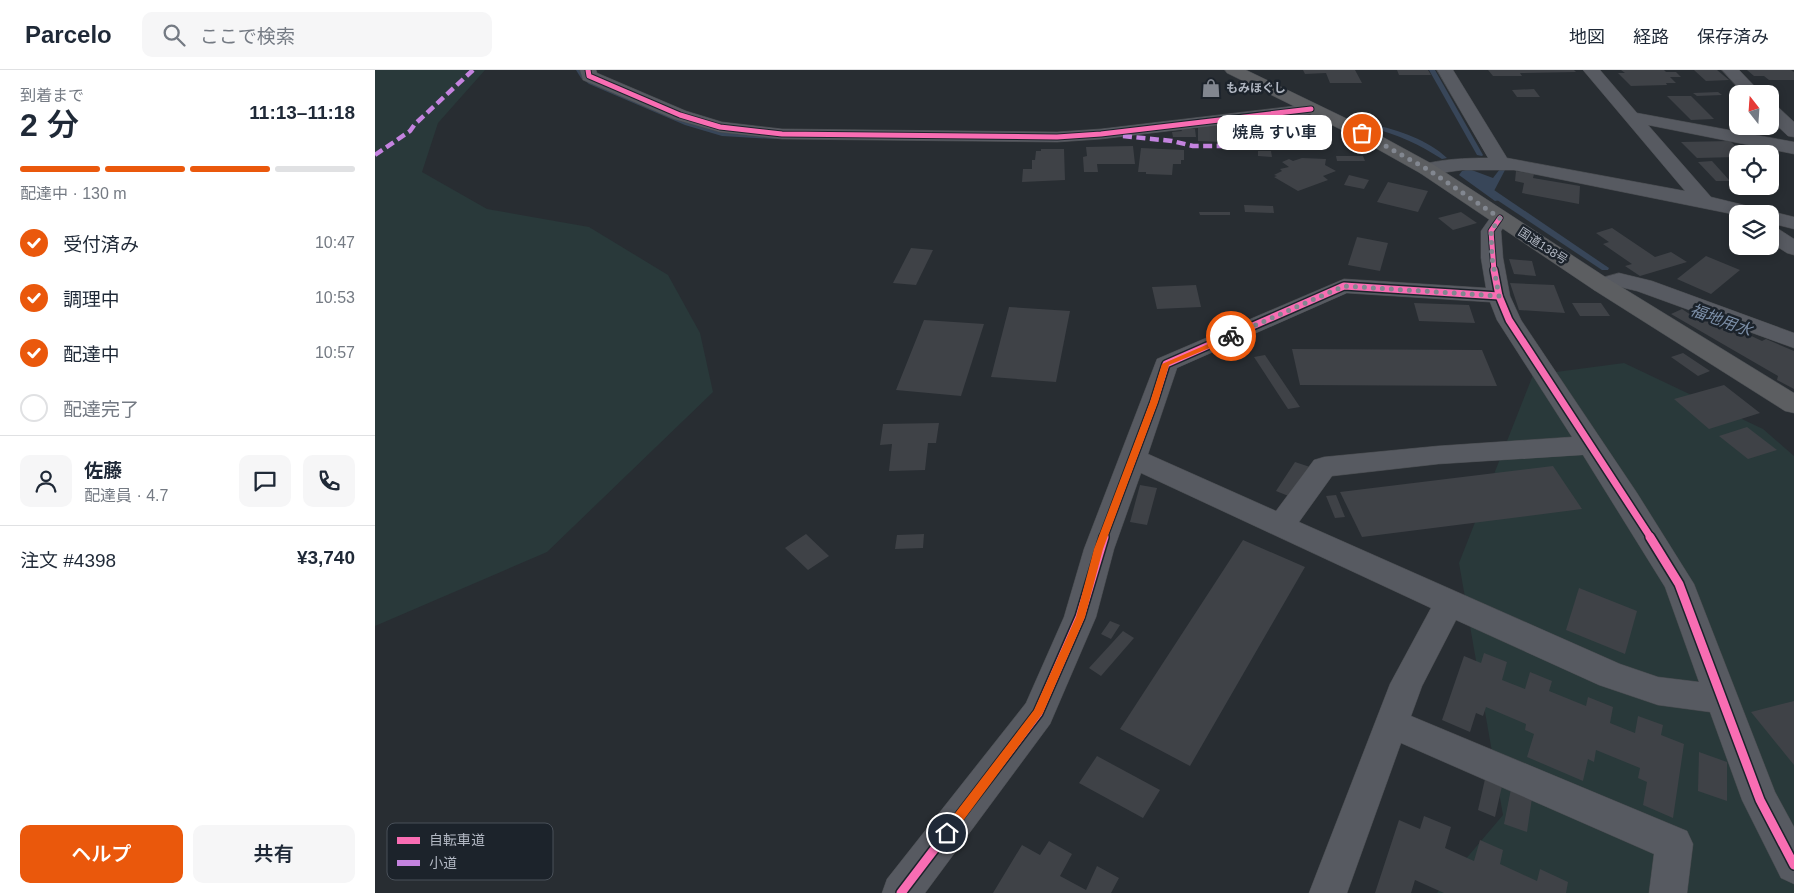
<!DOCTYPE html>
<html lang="ja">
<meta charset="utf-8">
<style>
:root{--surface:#fff;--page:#f6f6f7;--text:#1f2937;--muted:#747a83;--line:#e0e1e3;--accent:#ea580c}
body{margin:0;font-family:Arial,"Noto Sans JP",sans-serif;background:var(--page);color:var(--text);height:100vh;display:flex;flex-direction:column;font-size:19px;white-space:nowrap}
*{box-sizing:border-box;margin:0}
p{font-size:16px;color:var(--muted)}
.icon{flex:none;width:28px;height:28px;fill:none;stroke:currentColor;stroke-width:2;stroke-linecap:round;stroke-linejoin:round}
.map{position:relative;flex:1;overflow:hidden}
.side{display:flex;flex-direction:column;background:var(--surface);width:375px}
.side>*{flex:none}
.needle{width:32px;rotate:343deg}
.fabs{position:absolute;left:1354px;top:15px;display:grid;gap:10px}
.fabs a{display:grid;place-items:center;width:50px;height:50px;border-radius:10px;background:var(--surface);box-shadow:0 2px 8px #0003;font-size:25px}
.pin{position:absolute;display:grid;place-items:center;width:42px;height:42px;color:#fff;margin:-21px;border:2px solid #fff;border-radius:50%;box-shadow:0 1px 5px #0007}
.courier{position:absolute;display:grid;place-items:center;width:50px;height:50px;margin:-25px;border:4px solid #ea580c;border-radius:50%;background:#fff;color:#222;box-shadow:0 1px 6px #0007}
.bubble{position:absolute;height:35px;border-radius:10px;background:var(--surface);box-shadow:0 2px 8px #0003;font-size:16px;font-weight:600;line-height:35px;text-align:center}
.overview em{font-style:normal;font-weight:600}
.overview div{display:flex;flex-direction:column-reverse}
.overview{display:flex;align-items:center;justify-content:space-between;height:85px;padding:0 20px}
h1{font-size:32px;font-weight:600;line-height:38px}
.bar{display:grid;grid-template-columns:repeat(4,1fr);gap:8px 5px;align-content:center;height:60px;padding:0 20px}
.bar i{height:6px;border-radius:4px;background:var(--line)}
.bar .selected{background:var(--accent)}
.bar p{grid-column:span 4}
.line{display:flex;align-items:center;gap:12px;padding:0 20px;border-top:1px solid var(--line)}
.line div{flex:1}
.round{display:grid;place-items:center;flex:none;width:52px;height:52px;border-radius:10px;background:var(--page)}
ol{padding:0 20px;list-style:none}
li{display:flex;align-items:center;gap:15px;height:55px}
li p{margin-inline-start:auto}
li .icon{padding:5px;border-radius:50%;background:var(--accent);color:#fff;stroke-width:4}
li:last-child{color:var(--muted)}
li i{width:28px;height:28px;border:2px solid var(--line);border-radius:50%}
.button{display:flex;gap:10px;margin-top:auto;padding:10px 20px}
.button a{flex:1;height:58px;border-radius:10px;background:var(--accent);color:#fff;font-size:20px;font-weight:600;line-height:58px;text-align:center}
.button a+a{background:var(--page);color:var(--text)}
header{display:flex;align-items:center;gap:30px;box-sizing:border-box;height:70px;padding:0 25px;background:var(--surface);border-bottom:1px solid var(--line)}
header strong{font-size:24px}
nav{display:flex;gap:28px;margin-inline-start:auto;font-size:18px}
.search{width:350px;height:45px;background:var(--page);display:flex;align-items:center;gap:12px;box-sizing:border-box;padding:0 18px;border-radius:10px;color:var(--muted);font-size:19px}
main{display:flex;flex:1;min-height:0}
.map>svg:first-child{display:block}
</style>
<header>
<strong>Parcelo</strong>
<div class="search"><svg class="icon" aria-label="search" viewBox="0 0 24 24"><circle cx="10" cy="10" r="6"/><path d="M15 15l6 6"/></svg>ここで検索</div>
<nav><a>地図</a><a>経路</a><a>保存済み</a></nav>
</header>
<main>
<section class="side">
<div class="overview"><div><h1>2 分</h1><p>到着まで</p></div><em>11:13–11:18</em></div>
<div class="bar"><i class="selected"></i><i class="selected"></i><i class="selected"></i><i></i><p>配達中 · 130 m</p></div>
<ol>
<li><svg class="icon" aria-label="check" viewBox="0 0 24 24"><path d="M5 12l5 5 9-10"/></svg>受付済み<p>10:47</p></li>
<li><svg class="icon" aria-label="check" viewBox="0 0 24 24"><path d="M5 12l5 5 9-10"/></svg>調理中<p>10:53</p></li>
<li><svg class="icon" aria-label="check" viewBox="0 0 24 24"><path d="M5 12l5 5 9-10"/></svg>配達中<p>10:57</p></li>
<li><i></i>配達完了</li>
</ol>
<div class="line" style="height:90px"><a class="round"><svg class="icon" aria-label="person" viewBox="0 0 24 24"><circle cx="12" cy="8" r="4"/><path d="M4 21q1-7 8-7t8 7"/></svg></a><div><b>佐藤</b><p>配達員 · 4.7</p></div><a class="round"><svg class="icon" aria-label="chat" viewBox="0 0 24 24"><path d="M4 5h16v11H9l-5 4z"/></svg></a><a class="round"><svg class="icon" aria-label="phone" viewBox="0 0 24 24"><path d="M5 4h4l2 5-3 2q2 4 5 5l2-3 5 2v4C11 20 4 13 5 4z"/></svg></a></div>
<div class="line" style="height:65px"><div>注文 #4398</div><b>¥3,740</b></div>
<div class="button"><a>ヘルプ</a><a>共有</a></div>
</section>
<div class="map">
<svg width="1419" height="823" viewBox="0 0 1419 823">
<rect width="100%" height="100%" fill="#282d32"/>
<!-- green -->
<g fill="#29393a">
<path d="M0 0H110L63 53 47 102 112 139 214 157 293 205 325 263 338 322 172 482 0 556Z"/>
<path d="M1249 293 1388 359 1419 386V823H1062L1128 745 1084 493 1158 305Z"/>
</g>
<!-- water -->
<path fill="#384659" d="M1094 99 1118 108 1125 99 1130 100 1119 121 1131 129 1120 131 1084 105 1087 101Z"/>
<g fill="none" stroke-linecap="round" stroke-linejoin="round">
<!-- stream -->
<g fill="#384659" fill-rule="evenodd">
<path d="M201 0H207L210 6 218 12 314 53 347 62 400 65 403 67 400 69 347 66 310 55 214 14 206 8Z"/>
<path d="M1054 0H1060L1108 85 1107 86 1102 85Z"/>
<path d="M928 44 930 45V47L906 49 903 47 906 45Z"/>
<path d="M999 55C1024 60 1053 70 1072 88L1067 89C1045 75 1022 64 997 58L996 57Z"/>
<path d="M1113 120H1119L1234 198 1233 200H1227L1113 124Z"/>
</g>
</g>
<!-- building -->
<g fill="#3f4247">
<path d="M928 0H980L987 13H955L951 3 930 4Z"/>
<path d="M1022 0H1053L1056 5H1024Z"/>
<path d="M1113 0H1199L1201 2 1145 3 1147 6H1118Z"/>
<path d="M1246 0H1289L1291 2H1301L1306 7H1295L1301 13H1291L1292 15 1256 16 1243 3H1250Z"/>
<path d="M1319 0H1342L1354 10 1331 11Z"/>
<path d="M1372 0H1416L1419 2V10H1394L1389 6H1379Z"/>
<path d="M1159 19 1165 27H1142L1137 20Z"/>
<path d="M1343 22 1347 25 1322 26 1318 23Z"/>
<path d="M1292 26H1316L1339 49 1316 50Z"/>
<path d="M839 54 871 55 872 73 823 71V58Z"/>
<path d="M900 55 942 57 943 65 938 64 940 77 901 75Z"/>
<path d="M806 59H820L821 67H798L797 62 807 61Z"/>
<path d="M1355 71 1369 84H1362V87L1322 88 1306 72Z"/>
<path d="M758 76 760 94H722L723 102H709L708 87 712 86 711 77Z"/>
<path d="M766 78 809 80V90H806V94H798L797 105 771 104V102H763Z"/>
<path d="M666 79H689L690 110 647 112 648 99H657V90H660L661 81H666Z"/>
<path d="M883 81H896L897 87 883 86Z"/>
<path d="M961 86H988L990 91H962Z"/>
<path d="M927 88 951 89 950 95 961 101 948 106 953 110 923 121 899 107 902 106 899 105 907 101 905 99 914 97 907 92 914 89 918 91Z"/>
<path d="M1337 91 1355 111H1341L1323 92Z"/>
<path d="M1141 101 1159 104 1158 108 1205 116 1204 134 1147 123 1149 113 1140 111Z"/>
<path d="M974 105 994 110 989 119 969 115Z"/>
<path d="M1013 112 1053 121 1043 142 1002 132Z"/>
<path d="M869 135 898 136 899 143 870 142Z"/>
<path d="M824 142H855V145H825Z"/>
<path d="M1086 142 1102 153 1078 160 1063 148Z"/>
<path d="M1237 158 1280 187 1296 182 1312 192 1265 206 1250 196 1257 194 1228 174 1234 172 1221 163Z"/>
<path d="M982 167 1013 173 1005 201 973 195Z"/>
<path d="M536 178 558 180 541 215 518 213Z"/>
<path d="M1331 186 1365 200 1336 224 1302 209Z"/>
<path d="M1134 189 1157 191 1161 206 1139 204Z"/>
<path d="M1135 213 1179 215 1190 243 1144 240Z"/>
<path d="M821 215 826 237 782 239 777 217Z"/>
<path d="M1039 233 1094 235 1100 253 1044 251Z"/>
<path d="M1197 233H1226L1235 246H1205Z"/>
<path d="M634 237 695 241 681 312 616 307Z"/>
<path d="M1307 239 1319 247 1325 245 1348 257 1353 255 1387 271 1391 269 1419 281V319L1402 310 1403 306 1296 244Z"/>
<path d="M549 250 609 254 586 326 521 320Z"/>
<path d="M917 279 1107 280 1122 316 925 315Z"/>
<path d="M1308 283 1335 301 1323 306 1296 287Z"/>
<path d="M890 285 925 337 913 339 879 287Z"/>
<path d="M1349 315 1385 343 1334 359 1299 329Z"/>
<path d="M564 353 561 373H553L550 400 514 401 517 374 505 375 508 354Z"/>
<path d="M1372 357 1402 380 1373 389 1344 366Z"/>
<path d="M920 392 935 397 916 427 901 421Z"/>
<path d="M1178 396 1207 439 987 467 965 422Z"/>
<path d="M765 415 782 418 772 455 755 452Z"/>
<path d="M961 425 970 447 960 448 951 426Z"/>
<path d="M431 464 454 486 433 500 410 478Z"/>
<path d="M549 464 548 478 520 479 522 465Z"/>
<path d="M868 470 930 497 815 696 745 659Z"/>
<path d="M1204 518 1262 541 1250 584 1191 560Z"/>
<path d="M735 551 745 555 736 569 726 564Z"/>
<path d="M748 561 759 568 726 606 714 598Z"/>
<path d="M1109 583 1132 592 1127 610 1150 619 1155 602 1177 611 1174 621 1211 636 1213 627 1238 637 1235 653 1260 663 1263 646 1288 655 1286 665 1309 674 1298 748 1268 735 1272 712 1263 708 1265 698 1221 680 1219 692 1213 689 1208 711 1152 687 1159 664 1150 660 1151 654 1111 637 1108 646 1101 643 1095 662 1067 650 1089 586 1106 593Z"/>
<path d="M1419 631V695L1376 642Z"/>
<path d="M1324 682 1352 692V731L1323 721Z"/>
<path d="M722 686 785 720 768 748 704 713Z"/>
<path d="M1110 709 1127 716 1120 747 1103 740Z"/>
<path d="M1136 719 1157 728 1152 762 1129 754Z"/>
<path d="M1049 746 1076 757 1070 778 1099 791 1105 770 1128 780 1125 794 1162 811 1165 799 1193 812 1191 823H1069L1040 810 1036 823H1000L1024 750 1045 759Z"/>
<path d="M674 771 697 784 685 806 711 820 722 796 744 808 736 823H618L647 775 665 785Z"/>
</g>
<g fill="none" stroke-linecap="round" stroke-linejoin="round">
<!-- minor casing -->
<g stroke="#46494d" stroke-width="1">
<g id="minor">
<path d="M205 0H221L222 3 311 41 347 52 407 59 682 62 726 59 936 34 942 35 945 39 942 43 936 44 726 69 682 72 407 69 345 62 299 49 208 10Z"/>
<path d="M1062 0H1078L1132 88 1310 121 1208 0H1225L1262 43 1419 72V84L1273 55 1336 127 1389 140 1391 142 1395 141 1419 147V159L1395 153V144H1362V145L1139 100H1087L1052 105 1045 103 1042 99 1045 95C1067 89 1090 88 1113 88Z"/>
<path d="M1347 0H1364L1387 24H1369Z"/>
<path d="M1395 34 1401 35 1419 52V67L1413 66 1395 49Z"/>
<path d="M1125 142 1132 144 1135 148 1126 161 1128 188 1135 226 1146 250 1262 423 1319 514 1400 722 1419 757V814L1406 808 1367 730 1335 642 1283 635 1224 615 1081 550 1047 616 1036 646 1312 761 1318 774 1312 823H1274L1279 784 1026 673 972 823H934L1015 614 1056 538 766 403 739 479 721 547 675 654 550 823H507L512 809 651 633 689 547 709 479 782 289 969 209 1111 218 1106 188V161L1118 144ZM972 223 1115 232 1122 250 1197 367 1063 376 949 387 939 390 901 441 773 384 802 298ZM1208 385 1290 517 1324 612 1283 607 1245 594 924 452 957 406 1063 394Z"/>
<path d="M1395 156 1402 158 1419 169V185L1412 183 1395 172Z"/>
<path d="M1244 203 1277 211 1419 263V278L1262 221 1245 217 1227 222 1219 220 1216 215 1219 210Z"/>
</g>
</g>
<!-- highway casing -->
<g stroke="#44484d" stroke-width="1">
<path id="highway" d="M850 0H871L993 59 1059 95 1235 210 1419 323V343L1410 341 1219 220 1045 103 981 67 852 3Z"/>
</g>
<!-- minor -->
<use href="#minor" fill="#575a61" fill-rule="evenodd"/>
<!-- highway -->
<use href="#highway" fill="#5c5e61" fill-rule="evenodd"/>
<!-- quiet -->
<g stroke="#c483df" stroke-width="4.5" stroke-dasharray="9 4.5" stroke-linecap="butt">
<path d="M748 66 797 71 818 76H889V43"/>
<path d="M0 85 35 61 40 54 98 0"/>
</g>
<!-- cycleway-far2 casing -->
<g stroke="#1c232b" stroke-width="7">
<g id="cycleway-far2">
<path d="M213 0 214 6 305 45 345 57 407 64 682 67 726 64 936 39"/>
<path d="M1119 201 1116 161 1125 148"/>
</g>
</g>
<!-- cycleway-far1 casing -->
<g stroke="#1c232b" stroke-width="10">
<g id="cycleway-far1">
<path d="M1119 200 1124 226 1134 250 1276 468"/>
<path d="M728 468 779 332 791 294 969 216 1124 226"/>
</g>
</g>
<!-- cycleway casing -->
<g stroke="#1c232b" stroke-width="12">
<g id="cycleway">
<path d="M1275 467 1304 514 1385 730 1419 795"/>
<path d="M526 823 663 643 705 547 729 467"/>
</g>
</g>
<!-- cycleway-far2 -->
<use href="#cycleway-far2" stroke="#f96db3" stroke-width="5"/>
<!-- cycleway-far1 -->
<use href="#cycleway-far1" stroke="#f96db3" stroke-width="7"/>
<!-- cycleway -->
<use href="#cycleway" stroke="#f96db3" stroke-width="9"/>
</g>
<!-- route -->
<path fill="#ea580c" d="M856 264 859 266 858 268 794 295 783 332 728 479 710 547 668 643 576 767 572 768 568 767 566 763 568 759 659 640 701 547 719 479 775 332 787 294Z"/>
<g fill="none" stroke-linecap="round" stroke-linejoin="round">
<!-- done -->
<path stroke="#828790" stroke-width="5" stroke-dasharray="0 9" d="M856 266 969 216 1124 226 1117 188 1116 161 1125 148 1052 99 987 63"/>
</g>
<!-- icons -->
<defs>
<g id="shop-bare" transform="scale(1.5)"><path d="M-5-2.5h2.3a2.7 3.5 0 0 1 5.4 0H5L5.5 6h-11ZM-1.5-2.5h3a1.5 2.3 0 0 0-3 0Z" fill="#828790" stroke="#1c232b" stroke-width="2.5" paint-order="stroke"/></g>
</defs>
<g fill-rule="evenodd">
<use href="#shop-bare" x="836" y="18"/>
</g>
<g text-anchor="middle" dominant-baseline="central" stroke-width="5" stroke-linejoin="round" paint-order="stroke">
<!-- far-poi labels -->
<g font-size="12" font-weight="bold" fill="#b2b8c3" stroke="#1c232b" text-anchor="start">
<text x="851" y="18">もみほぐし</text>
</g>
<!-- far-street labels -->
<g font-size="12" fill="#b2b8c3" stroke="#1c232b">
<text transform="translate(1168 176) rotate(33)">国道138号</text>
</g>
<!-- water labels -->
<g font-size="16" font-style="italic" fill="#7c8fa8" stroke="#1c232b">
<text transform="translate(1346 250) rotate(20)">福地用水</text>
</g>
</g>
<!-- legend -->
<rect x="12" y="753" width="166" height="57" rx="8" fill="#1c232b" stroke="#495059" stroke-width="1"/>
<rect x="22" y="767" width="23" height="7" fill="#f96db3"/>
<rect x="22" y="790" width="23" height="6" fill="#c483df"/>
<g font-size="14" fill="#b2b8c3">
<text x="54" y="775">自転車道</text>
<text x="54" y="798">小道</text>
</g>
</svg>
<div class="fabs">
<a><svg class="needle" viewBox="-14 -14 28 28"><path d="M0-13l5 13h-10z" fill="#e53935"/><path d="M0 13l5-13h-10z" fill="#747a83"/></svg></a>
<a><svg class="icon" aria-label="locate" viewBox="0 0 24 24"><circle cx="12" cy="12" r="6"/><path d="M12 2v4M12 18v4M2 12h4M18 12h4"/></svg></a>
<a><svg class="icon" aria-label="layers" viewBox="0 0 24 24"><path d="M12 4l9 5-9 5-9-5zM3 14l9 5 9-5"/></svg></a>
</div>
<div class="pin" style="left:987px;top:63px;background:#ea580c"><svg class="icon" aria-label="bag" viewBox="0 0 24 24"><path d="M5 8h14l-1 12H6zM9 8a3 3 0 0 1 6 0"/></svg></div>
<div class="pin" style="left:572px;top:763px;background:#1f2937"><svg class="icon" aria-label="home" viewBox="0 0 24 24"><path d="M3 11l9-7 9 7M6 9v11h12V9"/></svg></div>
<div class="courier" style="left:856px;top:266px"><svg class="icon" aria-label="bike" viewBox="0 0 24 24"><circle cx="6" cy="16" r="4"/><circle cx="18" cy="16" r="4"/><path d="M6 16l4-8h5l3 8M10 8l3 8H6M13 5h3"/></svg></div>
<div class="bubble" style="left:842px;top:45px;width:115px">焼鳥 すい車</div>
</div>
</main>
